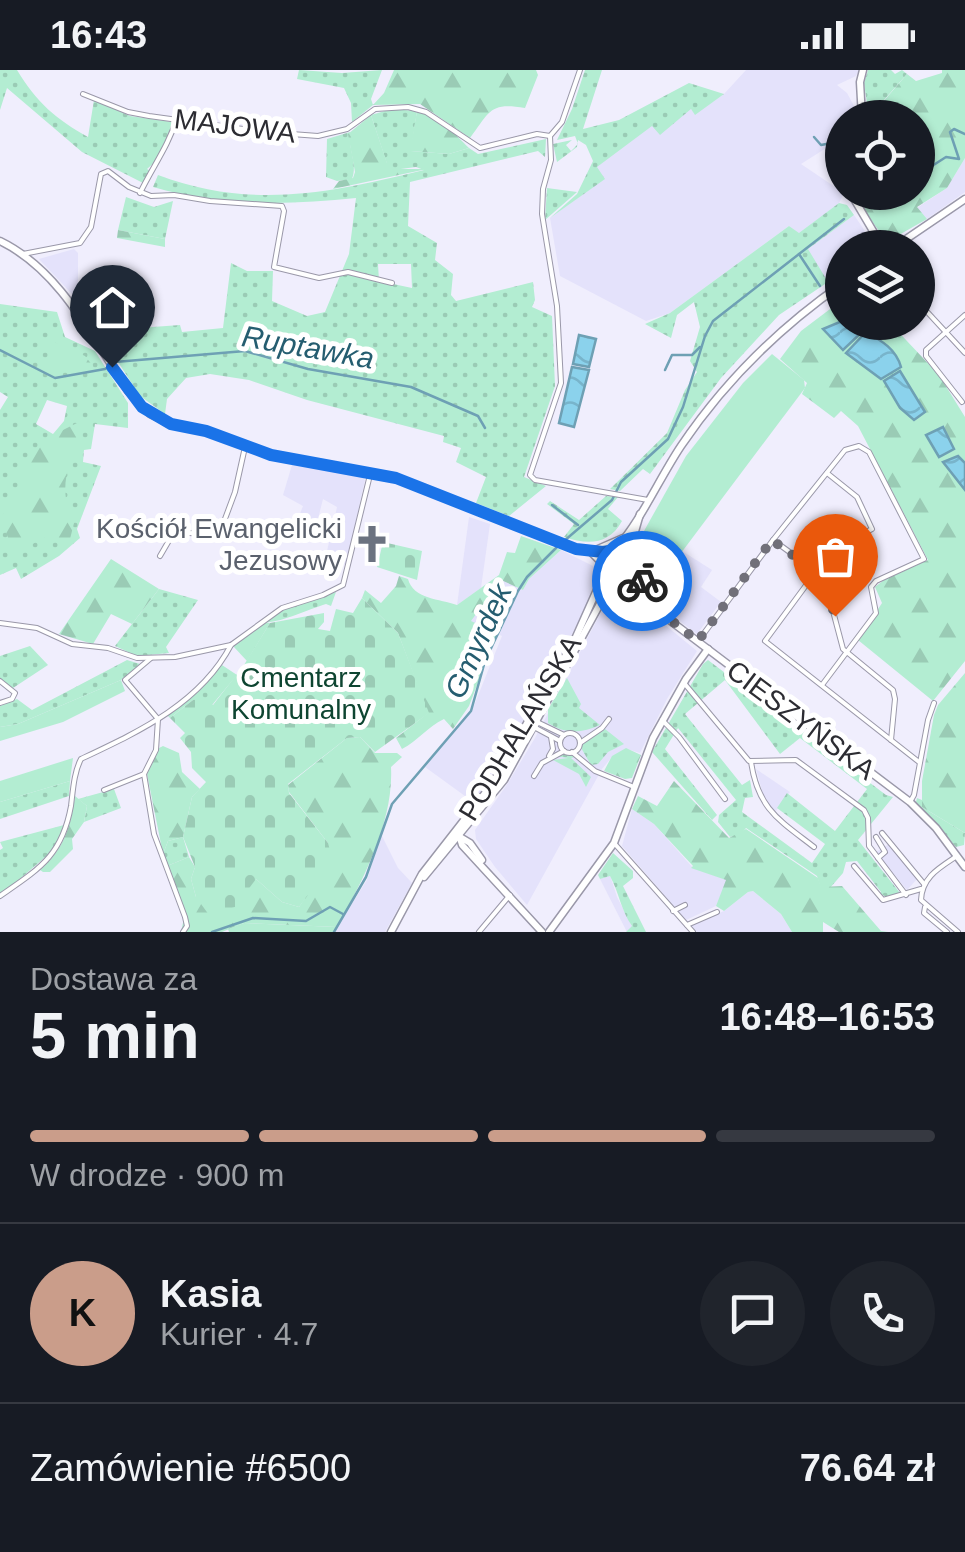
<!DOCTYPE html>
<html lang="pl">
<meta charset="utf-8">
<style>
:root{--surface:#171b24;--page:#20242c;--text:#f1f3f6;--muted:#9ea1a6;--line:#363941;--accent:#ca9d8a}
body{margin:0;font-family:Arial,sans-serif;background:var(--page);color:var(--text);height:100vh;display:flex;flex-direction:column;font-size:38px;white-space:nowrap}
*{box-sizing:border-box;margin:0}
p{font-size:32px;color:var(--muted)}
.icon{flex:none;width:55px;height:55px;fill:none;stroke:currentColor;stroke-width:2;stroke-linecap:round;stroke-linejoin:round}
.map{position:relative;height:862px;overflow:hidden}
.details{display:flex;flex-direction:column;background:var(--surface);flex:1}
.details>*{flex:none}
.tools{position:absolute;left:825px;top:30px;display:grid;gap:20px}
.tools a{display:grid;place-items:center;width:110px;height:110px;border-radius:50%;background:var(--surface);box-shadow:0 2px 8px #0004;font-size:50px}
.pin{position:absolute;display:grid;place-items:center;width:85px;height:85px;color:#fff;margin:-102px -42px;border-radius:50% 50% 50% 0;rotate:-45deg;box-shadow:0 0 10px #0007}
.pin .icon{rotate:45deg}
.courier{position:absolute;display:grid;place-items:center;width:100px;height:100px;margin:-50px;border:8px solid #1a73e8;border-radius:50%;background:#fff;color:#222;box-shadow:0 2px 12px #0007}
.head em{font-style:normal;font-weight:800}
.head div{display:flex;flex-direction:column-reverse}
.head{display:flex;align-items:center;justify-content:space-between;height:170px;padding:0 30px}
h1{font-size:65px;font-weight:800;line-height:75px}
.bar{display:grid;grid-template-columns:repeat(4,1fr);gap:15px 10px;align-content:center;height:120px;padding:0 30px}
.bar i{height:12px;border-radius:8px;background:var(--line)}
.bar .current{background:var(--accent)}
.bar p{grid-column:span 4}
.line{display:flex;align-items:center;gap:25px;padding:0 30px;border-top:2px solid var(--line)}
.line div{flex:1}
.round{display:grid;place-items:center;flex:none;width:105px;height:105px;border-radius:52px;background:var(--page)}
.status{display:flex;justify-content:space-between;align-items:center;height:70px;padding:0 50px;background:var(--surface);direction:ltr}
.status svg{height:28px;fill:currentColor}
.map>svg:first-child{display:block}
</style>
<div class="status"><b>16:43</b><svg viewBox="0 0 49 12"><path d="M0 12V9h3v3zM5 12V6h3v6zM10 12V3h3v9zM15 12V0h3v12zM26 1h20v11H26zM47 4h2v5h-2z"/></svg></div>
<div class="map">
<svg width="965" height="862" viewBox="0 0 965 862">
<defs>
<pattern id="grass-dots" width="8" height="8" patternUnits="userSpaceOnUse" patternTransform="scale(2.5)"><rect width="8" height="8" fill="#b3edd2"/><path d="M2 2h.1M6 6h.1" fill="none" stroke="#9acbb5" stroke-width="1.8" stroke-linecap="round"/></pattern>
<pattern id="forest-firs" width="22" height="20" patternUnits="userSpaceOnUse" patternTransform="scale(2.5)"><rect width="22" height="20" fill="#b3edd2"/><path d="M5 1l3.5 6h-7zM16 11l3.5 6h-7z" fill="#9acbb5"/></pattern>
<pattern id="cemetery-stones" width="16" height="16" patternUnits="userSpaceOnUse" patternTransform="scale(2.5)"><rect width="16" height="16" fill="#b3edd2"/><path d="M2 7V4a2 2 0 0 1 4 0v3zM10 15v-3a2 2 0 0 1 4 0v3z" fill="#9acbb5"/></pattern>
<pattern id="water-waves" width="16" height="10" patternUnits="userSpaceOnUse" patternTransform="scale(2.5)"><rect width="16" height="10" fill="#8bd2ec"/><path d="M0 5q4-4 8 0t8 0" fill="none" stroke="#78b4cb"/></pattern>
</defs>
<rect width="100%" height="100%" fill="#f0eefd"/>
<!-- built -->
<g fill="#e4e2fb">
<path d="M746 0H859L856 6 837 15 847 23 860 47 842 48V68L801 94 844 123 839 133 799 164 789 156 670 243 646 251 560 206 550 148 604 109 596 97 652 55 691 39 695 44 724 24Z"/>
<path d="M965 88V122L927 149 917 138 947 118Z"/>
<path d="M854 145 875 176 842 178V202L828 212 807 179Z"/>
<path d="M74 179 78 183V209L77 222 73 225 39 189Z"/>
<path d="M292 395 362 406 365 410 346 495 325 490 337 437 323 429 316 457 296 454 303 436 283 425Z"/>
<path d="M469 447 490 454 481 518 457 535Z"/>
<path d="M561 480 597 498 599 511 545 617 490 705 476 734 425 697 473 638 502 566 470 551 501 510 523 520 529 509Z"/>
<path d="M682 481 712 500 701 517 721 532 697 564 662 538 656 522Z"/>
<path d="M619 508H629L638 516 659 550 697 581 667 629 640 683 627 679 612 687 602 699 527 835 495 797 476 769 475 760 508 713 535 668Z"/>
<path d="M756 699 790 722 776 741 766 735Z"/>
<path d="M632 739 654 754 693 798 727 810 716 836 686 850 622 776Z"/>
<path d="M381 764 398 798 412 813 385 862H334L367 810Z"/>
<path d="M889 774 917 809 907 820 876 782Z"/>
<path d="M610 805 617 827 635 862H627L600 809Z"/>
<path d="M753 821 781 844 792 862H697L691 855 724 841 748 822Z"/>
</g>
<!-- grass -->
<g fill="url(#grass-dots)" fill-rule="evenodd">
<path d="M0 0H17C36 32 57 50 88 67L94 30 130 46 172 52 164 84 147 99 152 102 147 115 82 82 7 18 0 40Z"/>
<path d="M299 0 342 3 382 0 371 29 373 35 352 52 351 33 344 18 297 9Z"/>
<path d="M585 0H602L583 59 619 50 689 13 724 24 695 45 691 39 660 65 652 56 597 97 605 109 550 148 577 124 593 91 586 75 578 70 577 77 557 92 553 74 572 70 566 75 571 81 578 74 575 66 557 70 572 39Z"/>
<path d="M868 0H891L895 4 902 0 907 4 869 47 864 13Z"/>
<path d="M392 39 417 41 411 81 449 84 469 78 478 84 546 69 545 87 538 81 410 112 408 156 437 173 435 190 453 204 451 225 456 231 533 212 535 230 532 237 552 246 555 316 524 407 546 416 509 446 476 433 486 407 456 392 461 378 443 372 444 366 307 330 249 310 210 304 186 308 167 329 165 344 140 326 98 261 180 255 182 262 223 258 231 193 247 201H273L272 231 307 246 325 242 349 184 356 128C287 135 220 137 153 117L158 105C250 140 331 123 424 100L416 97 393 100 387 94 371 45ZM378 194H411L412 218 379 211Z"/>
<path d="M350 62C348 78 358 95 352 109L337 111 326 107 327 69Z"/>
<path d="M547 118 577 122 545 150Z"/>
<path d="M126 127 154 137 173 131 165 169 118 160Z"/>
<path d="M839 133 847 135 854 145 808 179 828 212 779 245 721 308 650 404 643 399 620 421 610 419 667 363 685 320 697 302 690 291 700 257 694 232 677 245 671 268 645 254 670 243 789 156 799 163Z"/>
<path d="M0 234 57 242 65 267 95 281 128 333V358L95 354 91 379 84 380 83 392 101 396 77 459 80 468 59 486 21 509 16 498 0 505V340L8 327 0 322ZM47 330 67 336 64 351 53 364 36 354Z"/>
<path d="M606 426 618 427 608 439 622 451C609 475 588 475 564 467L574 454 547 434 550 431 579 450Z"/>
<path d="M159 519 198 530 166 577 169 583 137 586 115 576Z"/>
<path d="M336 522 331 536 326 534C309 539 281 553 265 552L288 537Z"/>
<path d="M30 576 48 595 13 618 0 609V586Z"/>
<path d="M127 590 140 594 121 610 18 654 0 657V636L17 629 32 640Z"/>
<path d="M708 590 886 725 893 727 858 770 900 823 887 827 880 824 881 822 857 791 846 792 843 803 823 826 817 806 746 758 741 764 730 767 718 752 719 745 736 730 678 658 665 679 717 745 712 750 652 682 703 594ZM725 610 780 684 800 668 867 719 835 761 787 723 777 738 825 774 812 793 742 742 745 728 753 727 750 710 742 715 685 644Z"/>
<path d="M222 595 237 605 212 635 193 630 170 648 167 645 198 622Z"/>
<path d="M567 608 581 634 579 638 600 655C581 664 565 664 548 653V639Z"/>
<path d="M605 659 624 674 608 682 598 694 591 695 580 676Z"/>
<path d="M563 683 575 687 571 688 591 707 586 717 579 704 553 690 568 688 555 686Z"/>
<path d="M70 711 69 726 0 749V732Z"/>
<path d="M114 719 121 738 84 752 87 736 78 729Z"/>
<path d="M917 728 922 730V737L965 763 964 775 956 777 916 732Z"/>
<path d="M64 755 57 777 0 826V780L3 778 0 772Z"/>
<path d="M183 767 189 787 167 796 163 784 168 771Z"/>
<path d="M613 783 633 801V808L623 816 646 862H626L632 856C621 841 619 822 610 806L600 809 598 805Z"/>
</g>
<!-- forest -->
<g fill="url(#forest-firs)">
<path d="M394 0H536L538 5 525 38C490 32 490 41 470 68L420 34 373 35 384 23Z"/>
<path d="M942 0H965V88L947 118 917 137 927 149 890 170 884 168 852 123 918 122V93L923 89 918 82V48L870 47 907 4 916 11 942 3Z"/>
<path d="M417 41C438 46 454 63 469 78L449 84 410 81Z"/>
<path d="M371 45 387 93 393 99H427L333 119 339 111 353 108 355 102 348 64Z"/>
<path d="M118 160 165 169V177L117 168Z"/>
<path d="M842 230V252L890 253 939 305 965 347V591L933 631 858 570 882 533 875 517 884 510 928 490 858 356 841 341 834 348 802 324 807 313 780 289 801 261Z"/>
<path d="M48 269 85 286 93 296 59 303 49 301 51 289Z"/>
<path d="M79 352 82 374C63 395 60 428 74 453L70 469 61 474 43 467 9 490V470L0 447 26 416 14 401 53 365Z"/>
<path d="M521 466 561 480 529 509 523 520 501 510 471 551 497 563 469 636 453 659 444 649C427 657 418 671 402 679L396 668 428 643 398 563 362 528 365 520 381 533 396 516 399 506 408 509C413 529 440 529 457 535L499 505 507 482 515 483Z"/>
<path d="M111 489 159 519 132 554 111 544 93 574 59 564Z"/>
<path d="M265 552 270 553 247 591 233 576Z"/>
<path d="M965 603V763L922 737V711L934 645 938 635Z"/>
<path d="M360 667 375 683H397L402 687 391 697C394 751 363 811 337 857L244 853 222 862H181L184 848 167 796 189 787 195 797 191 809 196 827 256 809 282 832 299 837 311 819 328 773 289 722 288 715 347 668Z"/>
<path d="M163 676 179 683 182 702 200 719 192 727 183 767 168 771 163 784 147 704 157 679Z"/>
<path d="M626 678 641 685 632 708 625 709 604 701 612 686Z"/>
<path d="M674 711 729 768 746 759 818 808 821 817 842 816 881 861 888 862H839L823 852V862H792L781 844 753 821 748 822 724 841 716 836 726 810 691 798 693 796 654 754 632 739 638 726 657 736Z"/>
<path d="M75 726 87 736 84 752 72 769 73 779 50 802H43L40 800C64 780 71 755 75 726Z"/>
</g>
<!-- cemetery -->
<g fill="url(#cemetery-stones)">
<path d="M383 472 422 481 417 510 377 497Z"/>
<path d="M362 528 398 563 429 643 375 682 360 667 347 668 288 714 289 723 328 773 333 792 299 837 282 832 256 809 235 837 209 845 196 827 191 809 195 797 183 767 192 727 206 712 192 698 191 682 180 668 185 663 170 648 193 630 207 629 213 635 244 595 270 553 324 543V552L318 559 330 561 336 539 353 543Z"/>
</g>
<!-- garden -->
<g fill="#b3edd2">
<path d="M772 284 804 310 805 318 657 515 644 461 686 386 743 313Z"/>
<path d="M121 610 125 621 63 652 0 671V657L18 654Z"/>
<path d="M73 688 70 711 0 732V711Z"/>
<path d="M244 853 337 857 334 862H229L228 859Z"/>
</g>
<!-- water -->
<g fill="url(#water-waves)" stroke="#6ea0b4" stroke-width="2.5">
<path d="M842 251 851 253 862 262 843 280 823 259Z"/>
<path d="M866 262C882 271 896 279 901 297L881 309 846 283Z"/>
<path d="M579 265 596 269 589 297 573 294Z"/>
<path d="M572 297 589 300 574 357 559 353Z"/>
<path d="M900 301 925 342 914 350 900 338 884 311Z"/>
<path d="M943 357 954 379 939 387 926 365Z"/>
<path d="M958 386 965 393V420L943 392Z"/>
</g>
<g fill="none" stroke-linecap="round" stroke-linejoin="round">
<!-- stream -->
<g stroke="#6ea0b4" stroke-width="2.5">
<path d="M869 48 874 42 886 38"/>
<path d="M814 67 821 75 842 71"/>
<path d="M918 105 946 87 959 89 950 62 954 59 965 64"/>
<path d="M860 137 871 130 884 134 896 122"/>
<path d="M799 184 820 216"/>
<path d="M0 280 55 308 105 299 115 292 245 281 308 299 411 317 478 346 485 358"/>
<path d="M665 300 672 285H692L700 277"/>
<path d="M552 435 578 455"/>
<path d="M564 471 612 430 621 412 668 369 683 337 705 266 713 251 844 149"/>
<path d="M212 862 253 848 306 851 330 837 343 844"/>
<path d="M334 862 366 807 392 734 471 641 485 591 518 521 527 507 558 476"/>
</g>
<!-- minor casing -->
<g stroke="#9a98a9" stroke-width="6">
<g id="minor">
<path d="M580 0 562 52 550 66 551 90 543 119 542 144 557 236 561 313 530 405 535 410 648 430"/>
<path d="M83 24 128 42 149 46 265 62 318 66 347 59 375 39 408 37 426 42 480 78 537 64 550 66"/>
<path d="M140 123C153 96 168 77 177 48"/>
<path d="M23 184 80 173 91 157 101 104 108 101 129 117 151 126 174 125 210 131 282 136 284 141 274 197 319 208 348 202 392 213"/>
<path d="M918 232 965 283"/>
<path d="M962 332 926 286V280L965 245"/>
<path d="M827 403 857 427 872 459 832 480 765 571 919 692"/>
<path d="M773 470 824 507 843 579 893 620 895 629 891 670"/>
<path d="M160 486 174 462 219 465 235 422 245 377"/>
<path d="M0 553 37 558 72 574 108 578 137 588 175 587 231 575 282 538 323 525 343 515 370 405"/>
<path d="M699 570 773 470 845 380 859 376 869 382 924 489 876 511 871 517 876 543 822 615"/>
<path d="M151 588 125 610 158 649"/>
<path d="M0 611 15 623 12 629 0 633"/>
<path d="M684 613 749 691 796 690 864 740 868 748 869 776 906 825"/>
<path d="M662 650 679 667 725 729"/>
<path d="M537 652 564 665"/>
<path d="M534 657 560 671"/>
<circle cx="570" cy="673" r="10"/>
<path d="M580 673 602 658 609 649"/>
<path d="M572 682 595 701 634 717"/>
<path d="M549 686 553 679 551 667"/>
<path d="M751 692C758 739 779 750 814 777"/>
<path d="M144 704 154 764 185 847 187 856 183 862"/>
<path d="M534 706 542 693 564 681"/>
<path d="M104 720 144 704 156 680 158 649"/>
<path d="M910 732 914 725 928 650 934 633"/>
<path d="M882 763 924 814"/>
<path d="M876 767 885 782 878 788"/>
<path d="M614 773 693 862"/>
<path d="M957 786C939 798 922 807 921 830L958 862"/>
<path d="M854 796 883 830 921 819"/>
<path d="M0 826C39 799 62 786 71 736 73 720 74 702 81 689 138 662 200 634 231 575"/>
<path d="M925 837 924 843 947 862"/>
<path d="M673 841 685 835"/>
<path d="M687 855 717 842"/>
<path d="M479 862 510 825"/>
</g>
</g>
<!-- tertiary casing -->
<g stroke="#9a98a9" stroke-width="9">
<g id="tertiary">
<path d="M862 48 860 12 863 0"/>
<path d="M850 122 883 178"/>
<path d="M893 178 965 129"/>
<path d="M631 472 635 485 633 498"/>
<path d="M616 479C642 449 659 409 681 376 725 311 779 258 842 214"/>
<path d="M628 486 640 444"/>
<path d="M605 505 602 493 591 482 623 468"/>
<path d="M614 507 632 503"/>
<path d="M459 765 462 775 542 862"/>
<path d="M460 767 470 773 482 790"/>
<path d="M424 807 504 710 619 499"/>
<path d="M391 862 422 804 493 713 575 569 609 493"/>
<path d="M549 862 614 773 653 668 686 609 708 579"/>
</g>
</g>
<!-- secondary casing -->
<g stroke="#9a98a9" stroke-width="9">
<g id="secondary">
<path d="M0 171C60 200 92 267 128 321L150 344 171 354 206 361 271 385 396 408 569 476 591 482 609 492"/>
<circle cx="619" cy="489" r="10"/>
<path d="M629 489 664 546 910 732 936 758 965 797"/>
</g>
</g>
<!-- minor -->
<use href="#minor" stroke="#fff" stroke-width="4"/>
<!-- tertiary -->
<use href="#tertiary" stroke="#fff" stroke-width="6"/>
<!-- secondary -->
<use href="#secondary" stroke="#fff" stroke-width="6"/>
</g>
<g fill="none" stroke-linecap="round" stroke-linejoin="round">
<!-- done -->
<path stroke="#717079" stroke-width="10" stroke-dasharray="0 18" d="M642 511 660 542 698 571 772 470 824 508 835 546"/>
<!-- route -->
<path stroke="#1a73e8" stroke-width="12" d="M112 297 142 337 171 354 206 361 271 385 396 408 576 479 603 482 622 479 642 511"/>
</g>
<!-- icons -->
<defs>
<g id="church-bare" transform="scale(3)"><path d="M-1.2-6h2.4v3.5h3.3v2.4h-3.3V6h-2.4V-.1h-3.3v-2.4h3.3Z" fill="#6b7280" stroke="#fff" stroke-width="2.5" paint-order="stroke"/></g>
</defs>
<g fill-rule="evenodd">
<use href="#church-bare" x="372" y="474"/>
</g>
<g text-anchor="middle" dominant-baseline="central" stroke-width="10" stroke-linejoin="round" paint-order="stroke">
<!-- street labels -->
<g font-size="28" fill="#2c2c32" stroke="#fff">
<text transform="translate(235 56) rotate(7)">MAJOWA</text>
<text transform="translate(801 650) rotate(37)">CIESZYŃSKA</text>
<text transform="translate(520 658) rotate(-59)">PODHALAŃSKA</text>
</g>
<!-- worship labels -->
<g font-size="28" fill="#5b616d" stroke="#fff" text-anchor="end">
<text x="342" y="458">Kościół Ewangelicki<tspan x="342" dy="32">Jezusowy</tspan></text>
</g>
<!-- park labels -->
<g font-size="28" fill="#0e4531" stroke="#fff">
<text x="301" y="607">Cmentarz<tspan x="301" dy="32">Komunalny</tspan></text>
</g>
<!-- water labels -->
<g font-size="30" font-style="italic" fill="#255d70" stroke="#fff">
<text transform="translate(308 277) rotate(10)">Ruptawka</text>
<text transform="translate(478 571) rotate(-66)">Gmyrdek</text>
</g>
</g>
</svg>
<div class="tools">
<a><svg class="icon" aria-label="locate" viewBox="0 0 24 24"><circle cx="12" cy="12" r="6"/><path d="M12 2v4M12 18v4M2 12h4M18 12h4"/></svg></a>
<a><svg class="icon" aria-label="layers" viewBox="0 0 24 24"><path d="M12 4l9 5-9 5-9-5zM3 14l9 5 9-5"/></svg></a>
</div>
<div class="pin" style="left:835px;top:546px;background:#ea580c"><svg class="icon" aria-label="bag" viewBox="0 0 24 24"><path d="M5 8h14l-1 12H6zM9 8a3 3 0 0 1 6 0"/></svg></div>
<div class="pin" style="left:112px;top:297px;background:#1f2937"><svg class="icon" aria-label="home" viewBox="0 0 24 24"><path d="M3 11l9-7 9 7M6 9v11h12V9"/></svg></div>
<div class="courier" style="left:642px;top:511px"><svg class="icon" aria-label="bike" viewBox="0 0 24 24"><circle cx="6" cy="16" r="4"/><circle cx="18" cy="16" r="4"/><path d="M6 16l4-8h5l3 8M10 8l3 8H6M13 5h3"/></svg></div>
</div>
<section class="details">
<div class="head"><div><h1>5 min</h1><p>Dostawa za</p></div><em>16:48–16:53</em></div>
<div class="bar"><i class="current"></i><i class="current"></i><i class="current"></i><i></i><p>W drodze · 900 m</p></div>
<div class="line" style="height:180px"><b class="round" style="background:var(--accent);color:#111">K</b><div><b>Kasia</b><p>Kurier · 4.7</p></div><a class="round"><svg class="icon" aria-label="chat" viewBox="0 0 24 24"><path d="M4 5h16v11H9l-5 4z"/></svg></a><a class="round"><svg class="icon" aria-label="phone" viewBox="0 0 24 24"><path d="M5 4h4l2 5-3 2q2 4 5 5l2-3 5 2v4C11 20 4 13 5 4z"/></svg></a></div>
<div class="line" style="height:130px"><div>Zamówienie #6500</div><b>76.64 zł</b></div>
</section>
